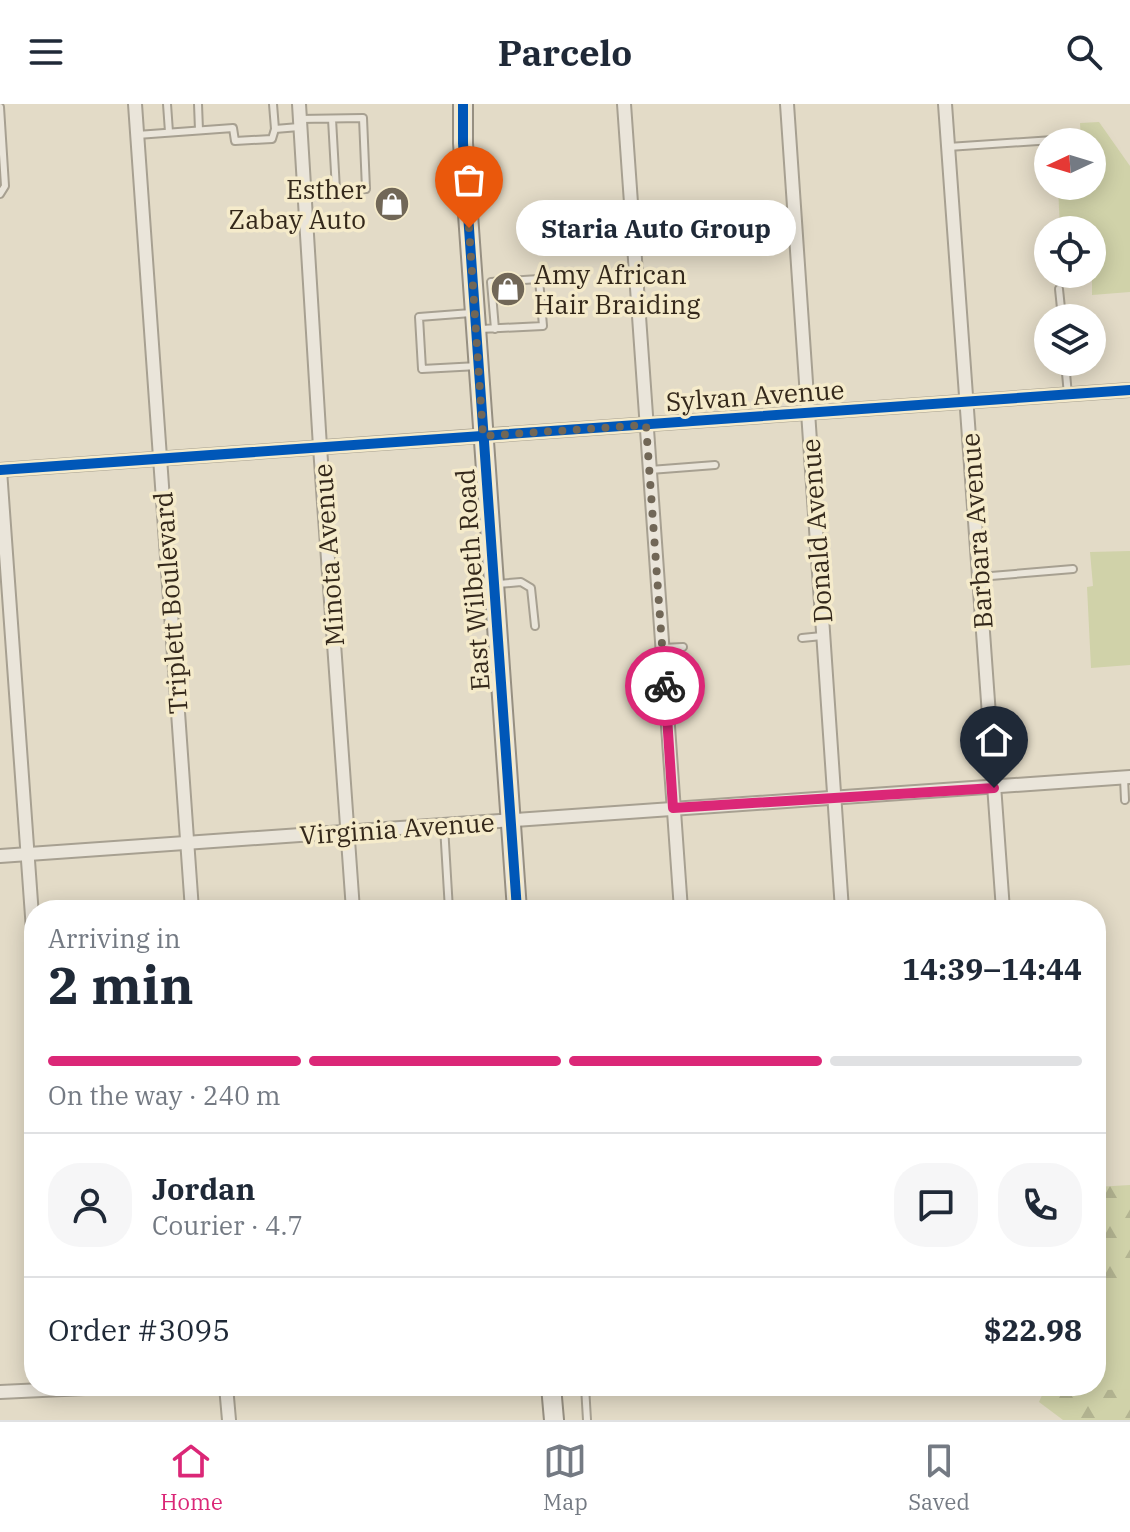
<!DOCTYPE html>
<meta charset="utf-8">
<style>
:root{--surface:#fff;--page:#f6f6f7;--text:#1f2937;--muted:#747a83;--line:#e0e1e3;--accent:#db2777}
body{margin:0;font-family:"IBM Plex Serif",serif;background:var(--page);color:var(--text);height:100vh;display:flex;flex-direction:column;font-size:30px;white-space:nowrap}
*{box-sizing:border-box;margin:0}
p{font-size:26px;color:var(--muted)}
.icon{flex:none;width:44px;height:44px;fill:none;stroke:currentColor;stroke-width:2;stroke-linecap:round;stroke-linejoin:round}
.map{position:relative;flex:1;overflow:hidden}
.sheet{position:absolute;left:24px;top:796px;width:1082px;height:496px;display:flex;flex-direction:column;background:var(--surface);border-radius:32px;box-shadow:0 4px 20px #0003}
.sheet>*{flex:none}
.needle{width:52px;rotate:266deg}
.buttons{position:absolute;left:1034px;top:24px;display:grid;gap:16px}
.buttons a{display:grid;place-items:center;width:72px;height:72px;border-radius:50%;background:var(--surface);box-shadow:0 4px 20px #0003;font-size:40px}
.pin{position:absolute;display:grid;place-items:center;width:68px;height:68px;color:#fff;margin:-82px -34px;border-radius:50% 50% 50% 0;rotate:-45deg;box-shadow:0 0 8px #0007}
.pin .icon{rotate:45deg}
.courier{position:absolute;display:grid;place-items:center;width:80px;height:80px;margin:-40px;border:6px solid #db2777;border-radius:50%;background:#fff;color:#222;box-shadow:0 2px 10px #0007}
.bubble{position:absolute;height:56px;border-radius:28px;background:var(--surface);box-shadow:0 4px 20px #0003;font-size:26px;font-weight:700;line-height:56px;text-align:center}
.headline em{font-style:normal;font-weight:700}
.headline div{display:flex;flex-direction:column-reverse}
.headline{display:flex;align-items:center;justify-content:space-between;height:136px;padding:0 24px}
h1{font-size:52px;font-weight:700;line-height:60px}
.bar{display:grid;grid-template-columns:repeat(4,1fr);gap:12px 8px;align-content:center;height:96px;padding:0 24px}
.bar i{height:10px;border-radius:6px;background:var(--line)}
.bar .selected{background:var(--accent)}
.bar p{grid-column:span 4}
.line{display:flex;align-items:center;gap:20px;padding:0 24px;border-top:2px solid var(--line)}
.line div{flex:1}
.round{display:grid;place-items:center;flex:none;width:84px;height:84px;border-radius:32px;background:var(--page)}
header{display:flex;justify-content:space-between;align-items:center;height:104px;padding:0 24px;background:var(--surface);font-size:36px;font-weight:700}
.menu{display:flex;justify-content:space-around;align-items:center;height:112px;border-top:2px solid var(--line);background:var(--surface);font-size:22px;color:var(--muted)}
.menu a{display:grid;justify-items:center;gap:4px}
.menu .selected{color:var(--accent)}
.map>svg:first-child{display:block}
</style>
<header><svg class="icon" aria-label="menu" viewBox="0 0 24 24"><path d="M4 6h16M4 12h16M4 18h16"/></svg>Parcelo<svg class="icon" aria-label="search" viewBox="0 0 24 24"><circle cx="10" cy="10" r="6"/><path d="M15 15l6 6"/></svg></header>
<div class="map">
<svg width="1130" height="1316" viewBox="0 0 1130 1316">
<defs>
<pattern id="forest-firs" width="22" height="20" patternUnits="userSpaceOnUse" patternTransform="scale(2)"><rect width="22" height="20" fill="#d0d2a9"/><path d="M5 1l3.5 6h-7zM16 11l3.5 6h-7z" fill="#b3b491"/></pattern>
</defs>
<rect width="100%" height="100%" fill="#e3dbc7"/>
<!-- forest -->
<path fill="url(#forest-firs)" d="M1130 1081V1316H1063L1039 1298 1046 1282H1096V1083Z"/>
<!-- park -->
<g fill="#d0d2a9">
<path d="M1099 18 1130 62V188L1092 191V126H1060L1058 82H1092V38H1081L1080 19Z"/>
<path d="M1130 447V561L1091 564 1087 483 1093 482 1090 448Z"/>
<path d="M1130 1160V1285L1038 1289 1043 1282H1096V1207Z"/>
</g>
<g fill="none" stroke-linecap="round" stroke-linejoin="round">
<!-- service casing -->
<g stroke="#a7a091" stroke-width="10">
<g id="service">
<path d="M167 0 169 28"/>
<path d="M198 0 199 26"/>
<path d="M273 0 275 25"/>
<path d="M0 3 5 82 0 90"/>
<path d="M299 15 363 14 366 85 336 86 332 15"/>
<path d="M137 31 233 24 235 37 272 35 275 25 299 23"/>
<path d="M948 43 1068 35"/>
<path d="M1059 185 1062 214"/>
<path d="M471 209 419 213 422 265 478 262"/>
<path d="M480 225 543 222 539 175 491 178 495 225"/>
<path d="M1065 258 1068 291"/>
<path d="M650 366 715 361"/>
<path d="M979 473 1073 465"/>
<path d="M498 480 521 478 531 484 535 522"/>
<path d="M802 534 822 532"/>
<path d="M662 544 683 543"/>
<path d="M1124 674 1125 696"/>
<path d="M444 722 449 806"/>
<path d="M585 1282 587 1316"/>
</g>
</g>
<!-- minor casing -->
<g stroke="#a7a091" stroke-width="16">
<g id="minor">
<path d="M135 0 192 806"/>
<path d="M299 0 320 343 353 806"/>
<path d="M624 0 681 806"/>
<path d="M787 0 842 806"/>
<path d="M945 0 1003 806"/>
<path d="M0 366 1130 286"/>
<path d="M0 366 34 840"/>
<path d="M0 752 1130 673"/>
<path d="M226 1282 229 1316"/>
<path d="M0 1288 127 1282"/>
</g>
</g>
<!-- secondary casing -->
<g stroke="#968f81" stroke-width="22">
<g id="secondary">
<path d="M463 0V39L517 806"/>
<path d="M551 1282 554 1316"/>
</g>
</g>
<!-- service -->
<use href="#service" stroke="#eae5da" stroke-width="6"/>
<!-- minor -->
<use href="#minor" stroke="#eae5da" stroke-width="12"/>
<!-- secondary -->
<use href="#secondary" stroke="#eae5da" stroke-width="18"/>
<!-- cycleway casing -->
<g stroke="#f5ebcb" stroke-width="15">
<g id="cycleway">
<path d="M463 0V39L517 806"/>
<path d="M0 366 1130 286"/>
</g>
</g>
<!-- cycleway -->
<use href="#cycleway" stroke="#0057b8" stroke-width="10"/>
</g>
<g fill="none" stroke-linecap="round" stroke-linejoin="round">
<!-- done -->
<path stroke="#716757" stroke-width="8" stroke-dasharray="0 14.4" d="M469 124 483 332 646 321 665 582"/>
<!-- route -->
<path stroke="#db2777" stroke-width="10" d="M665 582 673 704 994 684"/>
</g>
<!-- icons -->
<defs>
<g id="shop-disc" transform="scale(1.8)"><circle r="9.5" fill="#716757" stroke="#f5ebcb"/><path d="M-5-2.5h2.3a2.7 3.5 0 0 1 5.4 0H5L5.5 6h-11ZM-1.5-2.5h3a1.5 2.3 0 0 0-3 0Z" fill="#fff"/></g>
</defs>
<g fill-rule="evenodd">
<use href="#shop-disc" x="392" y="100"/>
<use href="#shop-disc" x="508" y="185"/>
</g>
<g text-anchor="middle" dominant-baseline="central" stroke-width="7" stroke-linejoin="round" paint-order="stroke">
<!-- poi labels -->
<g font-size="26" fill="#34281b" stroke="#f5ebcb" text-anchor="end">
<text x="366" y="85">Esther<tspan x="366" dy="30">Zabay Auto</tspan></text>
<text x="534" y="170" text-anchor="start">Amy African<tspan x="534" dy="30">Hair Braiding</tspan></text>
</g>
<!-- street labels -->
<g font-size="26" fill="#34281b" stroke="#f5ebcb">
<text transform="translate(755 291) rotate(-4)">Sylvan Avenue</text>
<text transform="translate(816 427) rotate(-94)">Donald Avenue</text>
<text transform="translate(976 427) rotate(-94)">Barbara Avenue</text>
<text transform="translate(328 451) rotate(-94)">Minota Avenue</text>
<text transform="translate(472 476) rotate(-94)">East Wilbeth Road</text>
<text transform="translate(170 499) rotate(-94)">Triplett Boulevard</text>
<text transform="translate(397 724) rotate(-4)">Virginia Avenue</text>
</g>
</g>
</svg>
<div class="buttons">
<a><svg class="needle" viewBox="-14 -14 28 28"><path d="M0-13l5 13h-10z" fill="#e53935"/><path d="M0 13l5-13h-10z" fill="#747a83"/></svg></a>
<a><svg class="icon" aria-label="locate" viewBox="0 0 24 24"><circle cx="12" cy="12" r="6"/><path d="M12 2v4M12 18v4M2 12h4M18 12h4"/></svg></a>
<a><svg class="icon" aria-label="layers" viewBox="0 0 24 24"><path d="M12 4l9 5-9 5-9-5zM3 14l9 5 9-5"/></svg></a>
</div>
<div class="pin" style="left:469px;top:124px;background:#ea580c"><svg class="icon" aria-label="bag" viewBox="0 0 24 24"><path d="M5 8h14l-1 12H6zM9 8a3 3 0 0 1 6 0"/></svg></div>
<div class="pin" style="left:994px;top:684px;background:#1f2937"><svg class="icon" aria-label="home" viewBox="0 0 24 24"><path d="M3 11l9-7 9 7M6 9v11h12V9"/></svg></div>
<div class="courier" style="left:665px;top:582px"><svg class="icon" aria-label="bike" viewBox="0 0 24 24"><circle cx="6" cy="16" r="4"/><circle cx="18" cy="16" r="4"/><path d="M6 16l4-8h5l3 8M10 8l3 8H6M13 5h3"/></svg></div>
<div class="bubble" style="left:516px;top:96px;width:280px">Staria Auto Group</div>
<section class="sheet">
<div class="headline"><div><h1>2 min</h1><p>Arriving in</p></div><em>14:39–14:44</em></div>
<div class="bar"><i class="selected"></i><i class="selected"></i><i class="selected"></i><i></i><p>On the way · 240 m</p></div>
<div class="line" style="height:144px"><a class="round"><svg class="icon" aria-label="person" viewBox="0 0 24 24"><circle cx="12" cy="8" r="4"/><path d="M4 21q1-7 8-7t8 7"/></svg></a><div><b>Jordan</b><p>Courier · 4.7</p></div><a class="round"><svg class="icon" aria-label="chat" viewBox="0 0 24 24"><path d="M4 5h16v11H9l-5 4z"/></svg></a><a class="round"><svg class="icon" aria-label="phone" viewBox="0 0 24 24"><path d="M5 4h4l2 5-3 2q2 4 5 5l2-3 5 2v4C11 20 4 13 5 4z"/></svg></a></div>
<div class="line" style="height:104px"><div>Order #3095</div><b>$22.98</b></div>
</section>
</div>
<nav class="menu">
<a class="selected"><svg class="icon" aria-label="home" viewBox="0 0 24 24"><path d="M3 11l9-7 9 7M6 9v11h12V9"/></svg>Home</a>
<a><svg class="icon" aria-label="map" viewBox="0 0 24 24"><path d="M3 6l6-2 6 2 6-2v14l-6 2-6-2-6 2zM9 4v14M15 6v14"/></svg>Map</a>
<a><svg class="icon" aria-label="saved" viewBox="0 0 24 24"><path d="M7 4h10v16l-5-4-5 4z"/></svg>Saved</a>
</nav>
